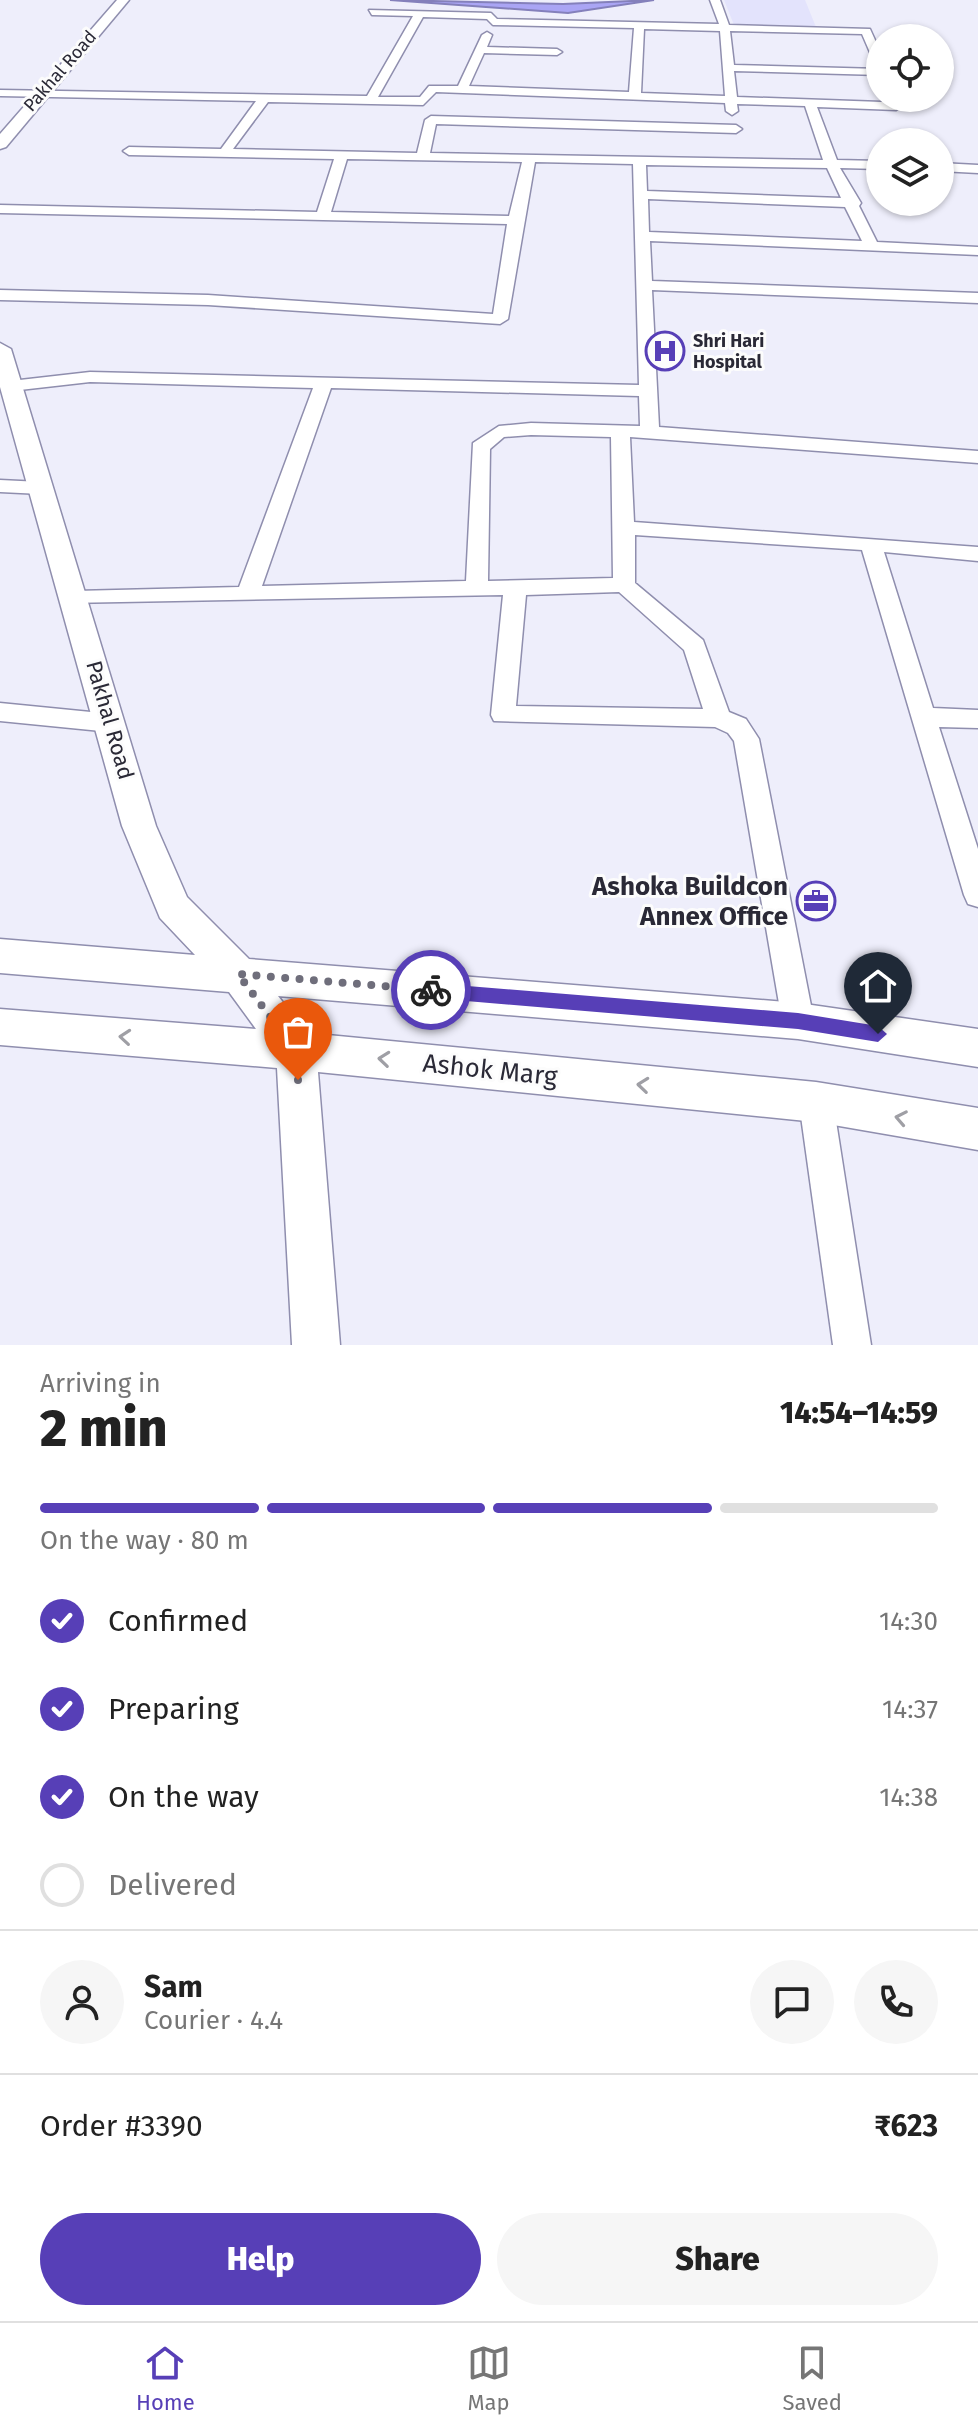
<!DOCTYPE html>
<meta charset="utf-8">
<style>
:root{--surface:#fff;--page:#f6f6f6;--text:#222;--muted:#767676;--line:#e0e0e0;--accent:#573fb7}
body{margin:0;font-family:"Fira Sans",sans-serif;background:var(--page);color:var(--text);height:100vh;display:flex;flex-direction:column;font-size:30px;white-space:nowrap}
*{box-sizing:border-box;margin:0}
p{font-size:26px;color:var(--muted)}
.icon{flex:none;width:44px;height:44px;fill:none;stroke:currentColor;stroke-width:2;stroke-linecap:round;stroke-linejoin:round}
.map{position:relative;height:1345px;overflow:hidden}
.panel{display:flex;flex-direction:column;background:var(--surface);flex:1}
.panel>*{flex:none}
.fabs{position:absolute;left:866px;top:24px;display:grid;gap:16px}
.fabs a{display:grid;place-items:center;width:88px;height:88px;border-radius:50%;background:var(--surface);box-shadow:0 2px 6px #0004;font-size:40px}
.pin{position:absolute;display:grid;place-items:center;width:68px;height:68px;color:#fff;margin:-82px -34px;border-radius:50% 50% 50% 0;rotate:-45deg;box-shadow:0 0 8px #0007}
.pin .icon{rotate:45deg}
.courier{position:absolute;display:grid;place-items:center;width:80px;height:80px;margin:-40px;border:6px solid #573fb7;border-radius:50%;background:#fff;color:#222;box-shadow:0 2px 10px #0007}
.head em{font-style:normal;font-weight:800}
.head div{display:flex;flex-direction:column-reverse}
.head{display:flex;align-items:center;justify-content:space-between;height:136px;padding:0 40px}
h1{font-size:52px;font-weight:800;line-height:60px}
.bar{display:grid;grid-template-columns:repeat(4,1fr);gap:12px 8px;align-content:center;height:96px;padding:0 40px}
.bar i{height:10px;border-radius:6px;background:var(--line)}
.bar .active{background:var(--accent)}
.bar p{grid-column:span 4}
.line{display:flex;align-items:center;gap:20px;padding:0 40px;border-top:2px solid var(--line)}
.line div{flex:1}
.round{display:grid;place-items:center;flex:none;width:84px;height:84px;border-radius:42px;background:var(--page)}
ol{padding:0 40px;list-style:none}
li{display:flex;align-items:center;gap:24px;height:88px}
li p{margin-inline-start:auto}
li .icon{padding:8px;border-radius:50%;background:var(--accent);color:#fff;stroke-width:4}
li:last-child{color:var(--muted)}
li i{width:44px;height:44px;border:4px solid var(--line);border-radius:50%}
.action{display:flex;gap:16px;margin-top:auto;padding:16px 40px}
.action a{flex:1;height:92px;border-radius:48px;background:var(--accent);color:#fff;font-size:32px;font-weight:800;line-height:92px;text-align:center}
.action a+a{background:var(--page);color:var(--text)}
.menu{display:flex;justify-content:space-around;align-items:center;height:112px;border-top:2px solid var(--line);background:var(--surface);font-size:22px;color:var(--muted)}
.menu a{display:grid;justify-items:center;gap:4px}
.menu .active{color:var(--accent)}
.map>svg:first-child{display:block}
</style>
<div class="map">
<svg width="978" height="1345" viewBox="0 0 978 1345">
<rect width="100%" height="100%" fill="#eeeefb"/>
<!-- built -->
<path fill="#e3e3fc" d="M724 0H805L816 27 734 25Z"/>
<!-- water -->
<path fill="#aaa5f4" stroke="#8480bb" stroke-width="2" d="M390 0 563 4 654 0 568 13Z"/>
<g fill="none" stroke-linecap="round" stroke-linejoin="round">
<!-- minor casing -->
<g stroke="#8f8eae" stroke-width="3">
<g id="minor">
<path d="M710 0H720L729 25 870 29 880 51V67L875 64 862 34 730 31 734 65 880 69V75L734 71 737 97 882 102H889L887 98H899L902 106 896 110 817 107 837 160 880 161V169L840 168 861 203 859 206 877 242 978 247V255L650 241 652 281 978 293V303L652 290 659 427 978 451V463L630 437 634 522 978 547V561L884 552 933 708 978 710V728L939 727 978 849V907L968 904 964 895 862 550 635 535V583L703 640 729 712 746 719 759 739 814 1021 809 1031 798 1036 787 1031 782 1021 734 741 728 733 715 727 494 721 491 715 503 595 67 603 64 598 75 591 239 587 313 388 90 382 11 391 2 386 11 381 90 372 639 385 633 164 535 162 508 319 500 324 208 305 0 300V290L208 295 493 314 507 224 0 213V205L317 212 334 159 129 155 123 151 129 147 221 149 256 101 0 96V90L367 96 413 16 372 15 369 10 491 13 497 19 719 24ZM423 17 487 19 493 25 634 28 629 92 469 86 484 53 557 55 562 52 557 49 487 47 492 35 487 32 482 35 458 86H429L420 97H378ZM644 29 720 31 725 96 641 93ZM436 92 725 103 726 111 732 115 738 111 737 104 805 106 823 160 430 153 436 124 736 133 742 129 736 125 431 116 425 120 417 153 233 149 268 102 423 105ZM347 159 522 162 509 216 331 212ZM646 165 827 168 841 198 647 191ZM648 199 845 207 862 241 649 232ZM331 388 639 396 640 426 531 423 499 426 473 443 466 581 262 586ZM531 435 611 437 613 578 488 581 490 449 504 437ZM619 592 684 650 703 709 516 706 526 595Z"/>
<path d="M940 163 978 165V173L940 171Z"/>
<path d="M0 480 41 482 51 488 41 494 0 492Z"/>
<path d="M0 703 111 714 120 716 124 723 120 730 111 732 0 721Z"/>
<path d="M816 1086 828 1091 833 1102 871 1345H833L799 1102 804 1091Z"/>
</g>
</g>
<!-- tertiary casing -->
<g stroke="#8f8eae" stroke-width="3">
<g id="tertiary">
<path d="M117 0H129L6 147 0 149V134Z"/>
<path d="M0 343 11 349 156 826 187 897 249 959 798 1003 978 1029V1067L798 1039 278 996 307 1033 816 1082 978 1108V1150L816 1122 318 1072 340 1345H292L277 1068 0 1045V1009L256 1029 229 992 0 973V939L195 955 160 918 122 826 0 387Z"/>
</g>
</g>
<!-- minor -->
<use href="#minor" fill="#fff" fill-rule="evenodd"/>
<!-- tertiary -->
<use href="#tertiary" fill="#fff" fill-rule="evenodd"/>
</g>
<!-- one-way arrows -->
<defs><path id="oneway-chevron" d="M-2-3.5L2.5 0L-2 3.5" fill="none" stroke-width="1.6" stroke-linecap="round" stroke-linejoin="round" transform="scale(2)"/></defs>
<g stroke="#9f9fa5">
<use href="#oneway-chevron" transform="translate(125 1037) rotate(-175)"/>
<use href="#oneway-chevron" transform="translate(384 1059) rotate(-174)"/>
<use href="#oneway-chevron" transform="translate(643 1085) rotate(-174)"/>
<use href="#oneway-chevron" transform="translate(901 1118) rotate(-169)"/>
</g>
<!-- route -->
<path fill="#573fb7" d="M431 983 798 1013 878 1026 887 1034 878 1042 798 1029 431 998 423 990Z"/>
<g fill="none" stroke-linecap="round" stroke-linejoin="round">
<!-- done -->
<path stroke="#6f6e7b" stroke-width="8" stroke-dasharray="0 14.4" d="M298 1080 296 1051 238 974 431 990"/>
</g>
<!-- icons -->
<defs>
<g id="hospital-ring" transform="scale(2)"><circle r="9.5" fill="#fcfcfc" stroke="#573fb7" stroke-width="1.5"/><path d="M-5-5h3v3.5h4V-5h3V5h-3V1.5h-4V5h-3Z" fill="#573fb7"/></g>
<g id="office-ring" transform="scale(2)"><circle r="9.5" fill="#fcfcfc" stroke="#573fb7" stroke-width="1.5"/><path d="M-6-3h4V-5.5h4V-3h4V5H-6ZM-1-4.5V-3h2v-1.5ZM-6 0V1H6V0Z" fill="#573fb7"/></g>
</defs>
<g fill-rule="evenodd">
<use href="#hospital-ring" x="665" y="351"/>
<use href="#office-ring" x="816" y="901"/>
</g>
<g text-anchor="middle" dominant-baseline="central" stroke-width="6" stroke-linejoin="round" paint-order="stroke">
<!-- far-street labels -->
<g font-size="18" fill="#2a2936" stroke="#fcfcfc">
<text transform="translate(60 71) rotate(-49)">Pakhal Road</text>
</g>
<!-- far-poi labels -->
<g font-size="18" font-weight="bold" fill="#2a2936" stroke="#fcfcfc" text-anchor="start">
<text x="693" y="341">Shri Hari<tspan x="693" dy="21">Hospital</tspan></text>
</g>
<!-- street labels -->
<g font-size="22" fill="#2a2936" stroke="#fcfcfc">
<text transform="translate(110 720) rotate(74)">Pakhal Road</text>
</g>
<!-- near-poi labels -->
<g font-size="26" font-weight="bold" fill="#2a2936" stroke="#fcfcfc" text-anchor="end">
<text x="788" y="886">Ashoka Buildcon<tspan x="788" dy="30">Annex Office</tspan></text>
</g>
<!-- near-street labels -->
<g font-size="26" fill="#2a2936" stroke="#fcfcfc">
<text transform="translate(490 1070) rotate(6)">Ashok Marg</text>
</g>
</g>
</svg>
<div class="fabs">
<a><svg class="icon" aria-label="locate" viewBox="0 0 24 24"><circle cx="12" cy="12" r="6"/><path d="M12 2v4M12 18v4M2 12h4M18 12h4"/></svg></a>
<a><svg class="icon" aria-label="layers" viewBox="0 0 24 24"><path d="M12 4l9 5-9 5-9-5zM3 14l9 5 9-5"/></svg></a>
</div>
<div class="pin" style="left:298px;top:1080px;background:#ea580c"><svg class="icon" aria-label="bag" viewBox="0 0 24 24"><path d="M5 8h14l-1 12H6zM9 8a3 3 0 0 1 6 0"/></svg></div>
<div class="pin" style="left:878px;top:1034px;background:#1f2937"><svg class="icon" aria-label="home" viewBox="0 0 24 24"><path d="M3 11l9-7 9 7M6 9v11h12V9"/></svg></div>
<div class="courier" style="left:431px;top:990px"><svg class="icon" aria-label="bike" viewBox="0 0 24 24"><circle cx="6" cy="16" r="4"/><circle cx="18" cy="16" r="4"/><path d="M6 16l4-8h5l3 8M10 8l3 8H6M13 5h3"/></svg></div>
</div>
<section class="panel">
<div class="head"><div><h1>2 min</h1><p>Arriving in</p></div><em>14:54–14:59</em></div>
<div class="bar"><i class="active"></i><i class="active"></i><i class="active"></i><i></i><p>On the way · 80 m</p></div>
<ol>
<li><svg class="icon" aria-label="check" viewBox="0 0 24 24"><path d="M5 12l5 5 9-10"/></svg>Confirmed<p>14:30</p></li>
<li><svg class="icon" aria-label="check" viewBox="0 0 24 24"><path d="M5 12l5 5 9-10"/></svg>Preparing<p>14:37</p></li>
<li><svg class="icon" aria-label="check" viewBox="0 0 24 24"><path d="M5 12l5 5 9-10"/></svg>On the way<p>14:38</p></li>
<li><i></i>Delivered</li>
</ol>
<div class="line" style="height:144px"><a class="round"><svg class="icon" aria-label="person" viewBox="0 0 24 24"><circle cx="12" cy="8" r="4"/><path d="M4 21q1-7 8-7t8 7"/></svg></a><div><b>Sam</b><p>Courier · 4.4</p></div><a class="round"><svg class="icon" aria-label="chat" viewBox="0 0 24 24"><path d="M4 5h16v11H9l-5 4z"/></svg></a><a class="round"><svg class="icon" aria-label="phone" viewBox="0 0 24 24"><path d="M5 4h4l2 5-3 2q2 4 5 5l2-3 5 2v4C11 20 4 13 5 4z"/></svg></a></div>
<div class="line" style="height:104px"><div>Order #3390</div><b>₹623</b></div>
<div class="action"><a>Help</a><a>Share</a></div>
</section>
<nav class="menu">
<a class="active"><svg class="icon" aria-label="home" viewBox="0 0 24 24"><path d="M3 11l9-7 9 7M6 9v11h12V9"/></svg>Home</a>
<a><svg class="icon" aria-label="map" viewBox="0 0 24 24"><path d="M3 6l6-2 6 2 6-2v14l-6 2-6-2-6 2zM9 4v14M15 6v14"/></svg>Map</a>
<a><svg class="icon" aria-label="saved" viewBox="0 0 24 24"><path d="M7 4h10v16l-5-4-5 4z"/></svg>Saved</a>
</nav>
